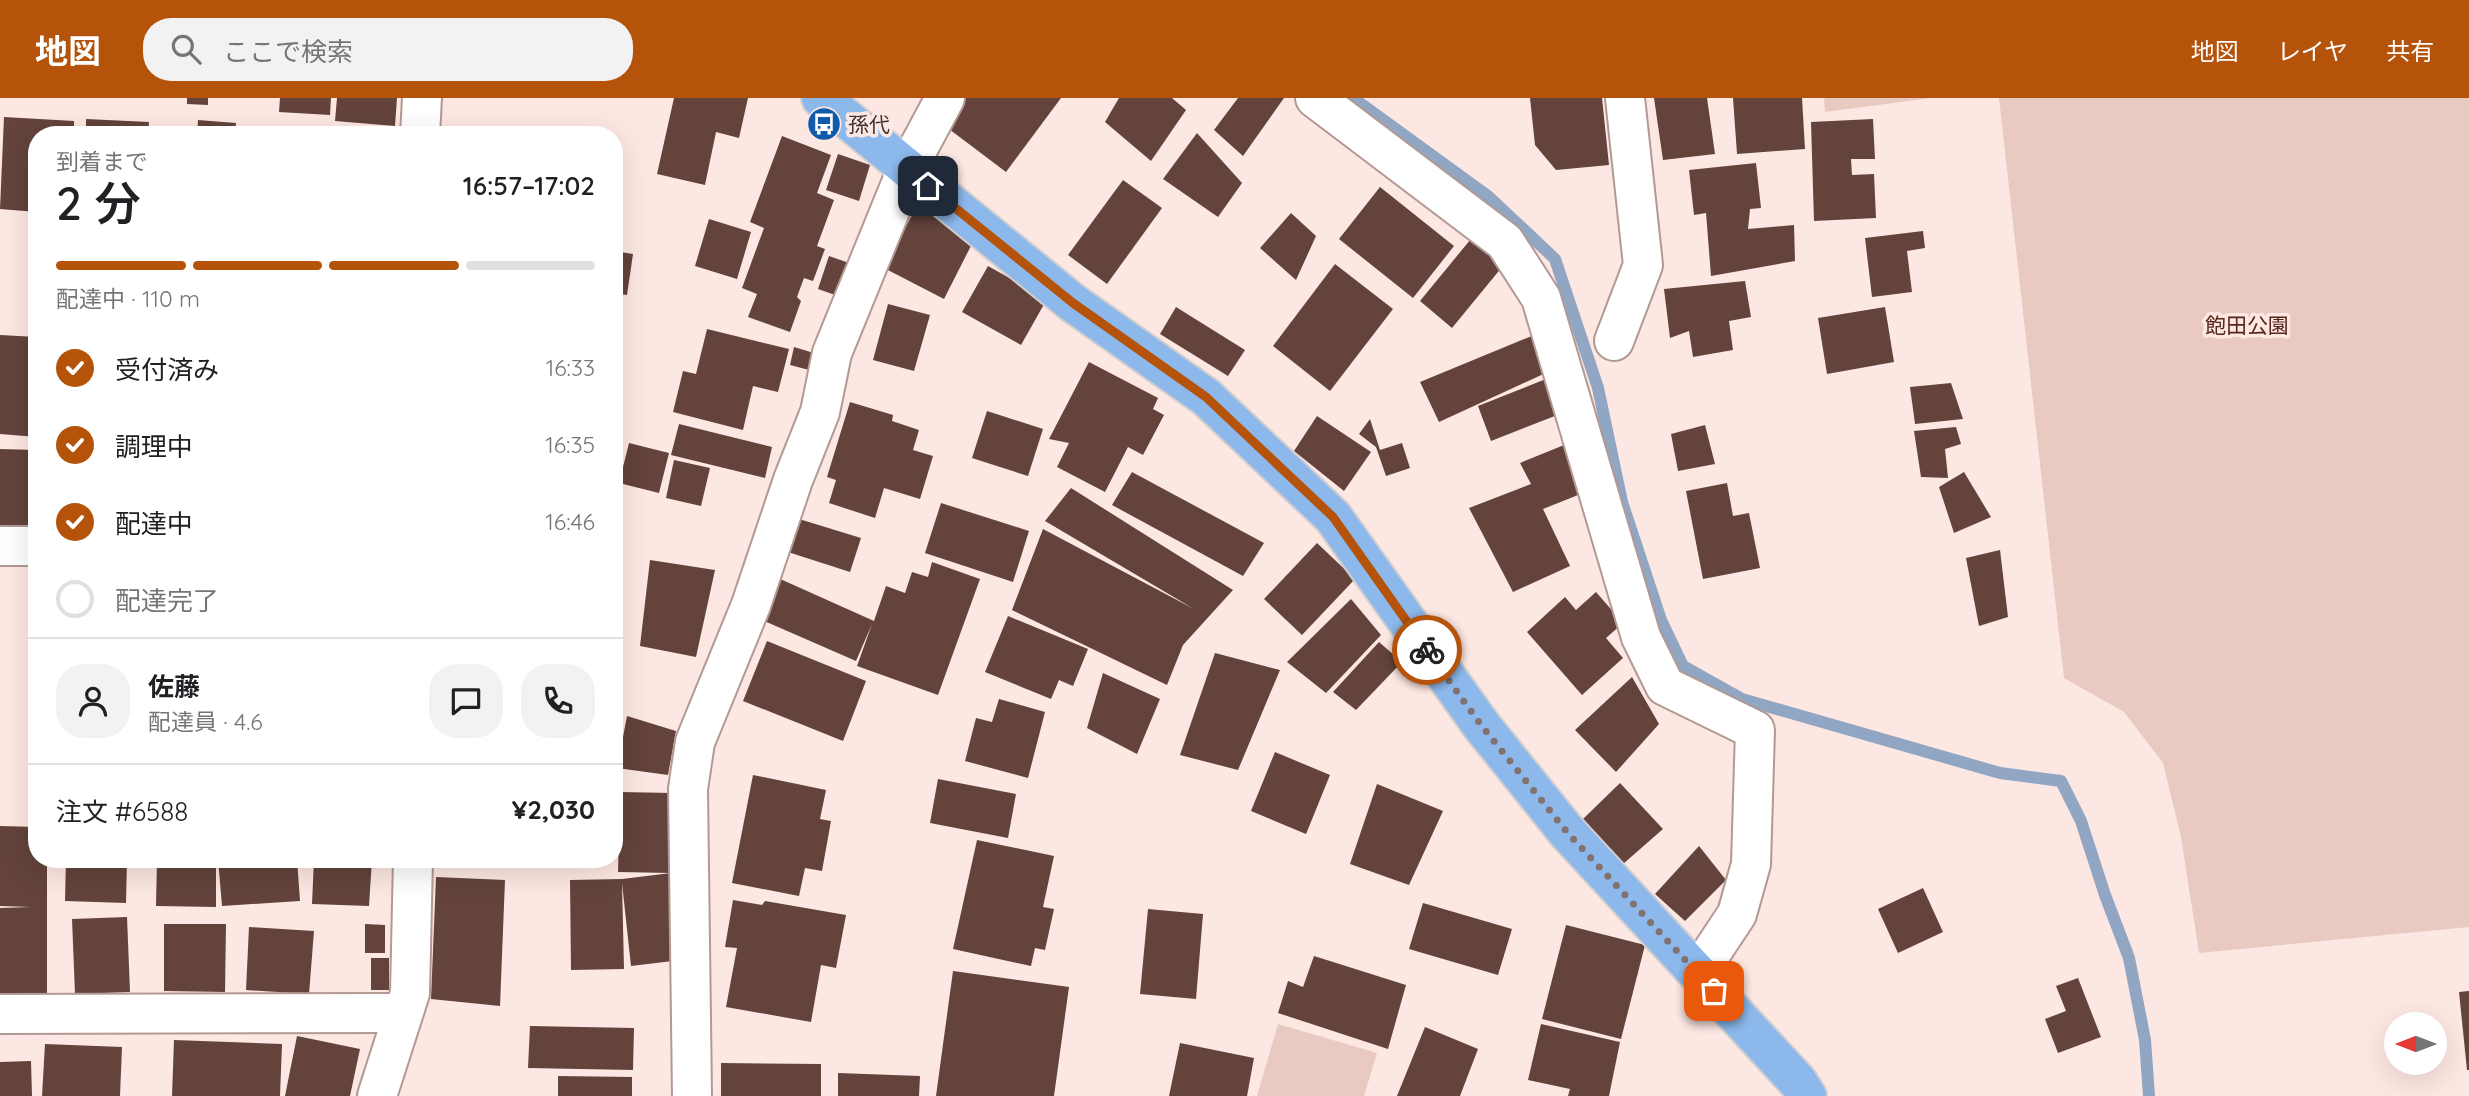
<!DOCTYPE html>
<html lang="ja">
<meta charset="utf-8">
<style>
:root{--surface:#fff;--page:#f2f2f2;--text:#202124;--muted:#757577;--line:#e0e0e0;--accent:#b45309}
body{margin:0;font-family:Quicksand,"Noto Sans JP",sans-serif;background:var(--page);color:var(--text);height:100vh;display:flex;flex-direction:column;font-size:26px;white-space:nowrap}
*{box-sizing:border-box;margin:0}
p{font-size:23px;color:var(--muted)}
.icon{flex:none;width:38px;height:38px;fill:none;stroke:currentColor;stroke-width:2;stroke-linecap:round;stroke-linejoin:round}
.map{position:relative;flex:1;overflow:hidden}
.details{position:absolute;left:28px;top:28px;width:595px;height:742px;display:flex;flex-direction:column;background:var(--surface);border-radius:28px;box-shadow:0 7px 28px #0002}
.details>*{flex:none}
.needle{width:46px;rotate:270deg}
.fabs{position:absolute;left:2384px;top:914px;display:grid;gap:14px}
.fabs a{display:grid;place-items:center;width:63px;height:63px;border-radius:50%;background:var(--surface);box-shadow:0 7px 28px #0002;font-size:35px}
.pin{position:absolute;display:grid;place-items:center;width:60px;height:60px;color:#fff;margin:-30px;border-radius:14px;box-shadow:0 4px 10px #0006}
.courier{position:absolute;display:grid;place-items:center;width:70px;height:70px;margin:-35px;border:5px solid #b45309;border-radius:50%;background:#fff;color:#222;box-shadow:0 2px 9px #0007}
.summary em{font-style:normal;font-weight:600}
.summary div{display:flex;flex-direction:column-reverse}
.summary{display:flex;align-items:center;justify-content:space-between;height:119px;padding:0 28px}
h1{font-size:46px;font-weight:600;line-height:52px}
.bar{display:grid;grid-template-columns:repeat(4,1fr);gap:10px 7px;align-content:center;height:84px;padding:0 28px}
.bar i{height:9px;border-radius:5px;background:var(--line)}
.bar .current{background:var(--accent)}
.bar p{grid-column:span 4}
.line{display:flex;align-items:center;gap:18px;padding:0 28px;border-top:2px solid var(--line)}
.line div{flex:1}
.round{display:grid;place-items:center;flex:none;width:74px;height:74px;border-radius:28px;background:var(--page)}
ol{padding:0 28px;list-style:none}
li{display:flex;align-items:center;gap:21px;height:77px}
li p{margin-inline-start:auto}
li .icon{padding:7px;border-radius:50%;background:var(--accent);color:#fff;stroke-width:4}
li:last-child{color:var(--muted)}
li i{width:38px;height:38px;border:4px solid var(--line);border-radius:50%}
header{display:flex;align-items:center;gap:42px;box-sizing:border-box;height:98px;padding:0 35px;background:var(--accent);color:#fff}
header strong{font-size:33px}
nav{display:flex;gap:38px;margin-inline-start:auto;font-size:24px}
.search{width:490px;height:63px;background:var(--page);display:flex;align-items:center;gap:18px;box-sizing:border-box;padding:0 24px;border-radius:28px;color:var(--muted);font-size:26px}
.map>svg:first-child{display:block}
</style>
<header>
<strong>地図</strong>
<div class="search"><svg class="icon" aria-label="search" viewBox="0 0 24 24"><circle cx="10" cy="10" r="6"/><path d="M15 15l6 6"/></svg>ここで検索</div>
<nav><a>地図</a><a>レイヤ</a><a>共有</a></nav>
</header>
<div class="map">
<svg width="2469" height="998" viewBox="0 0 2469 998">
<rect width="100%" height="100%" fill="#fde7e2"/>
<!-- green -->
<g fill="#e9cac3">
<path d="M1824 0H1931L1825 14Z"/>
<path d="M1999 0H2469V829L2199 855 2181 739 2163 665 2124 614 2064 580Z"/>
<path d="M1278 926 1377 955 1364 998H1257Z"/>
</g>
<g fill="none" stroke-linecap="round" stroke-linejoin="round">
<!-- stream -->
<path stroke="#90a6c2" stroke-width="12" d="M1353 0 1488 98 1555 161 1598 290 1622 404 1661 522 1683 568 1742 601 2000 675 2061 683 2081 723 2105 797 2129 860 2145 942 2149 998"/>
</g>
<!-- building -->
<g fill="#63433c">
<path d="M187 0H208V7L187 6Z"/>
<path d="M280 0H331L330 17 279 14Z"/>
<path d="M337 0H397L395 28 335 23Z"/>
<path d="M674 0H748L739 40 716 34 705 87 657 76Z"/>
<path d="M966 0H1061L1006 74 945 28Z"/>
<path d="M1119 0H1172L1186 12 1151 63 1105 24Z"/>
<path d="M1238 0H1284L1243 58 1214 32Z"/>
<path d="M1530 0H1602L1609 67 1556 72 1535 47Z"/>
<path d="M1654 0H1707L1715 56 1663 62Z"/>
<path d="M1733 0H1802L1805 51 1737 56Z"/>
<path d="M4 19 74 23V37H37V114L0 111Z"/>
<path d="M86 21 149 24 148 37H86Z"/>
<path d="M1873 21 1875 61H1851L1852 77 1874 76 1876 120 1814 123 1811 24Z"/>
<path d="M198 22 236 25 235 37H197Z"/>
<path d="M1197 35 1242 85 1218 119 1163 81Z"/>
<path d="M782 38 831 57 817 95 834 102 817 148 825 151 813 183 804 180 797 199 801 203 790 234 748 219 757 196 742 190 764 130 750 124Z"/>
<path d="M838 56 870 67 859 103 826 92Z"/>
<path d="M1756 65 1761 110 1750 111 1748 131 1794 127 1795 163 1711 178 1706 115 1694 117 1689 72Z"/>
<path d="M1123 82 1162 110 1107 186 1068 157Z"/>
<path d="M1380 89 1454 148 1413 200 1339 141Z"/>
<path d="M919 104 978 134 944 201 884 170Z"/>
<path d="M1291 115 1316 138 1296 182 1260 150Z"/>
<path d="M709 121 751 134 737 181 695 168Z"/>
<path d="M1923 133 1925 150 1907 153 1912 194 1872 199 1865 140Z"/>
<path d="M1475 136 1507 163 1452 230 1420 203Z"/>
<path d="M614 153 633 156 627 197 614 195Z"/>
<path d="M829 158 852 166 841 199 818 191Z"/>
<path d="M1335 166 1393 211 1330 293 1273 248Z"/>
<path d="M988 168 1047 201 1021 247 962 214Z"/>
<path d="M1745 183 1751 219 1729 223 1733 252 1693 259 1689 233 1670 240 1664 191Z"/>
<path d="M888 206 930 217 914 273 873 262Z"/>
<path d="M1176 209 1245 252 1228 278 1160 236Z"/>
<path d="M1885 209 1894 264 1827 276 1818 220Z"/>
<path d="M707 231 789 251 778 294 753 288 743 332 673 314 683 273 696 276Z"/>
<path d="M1539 235 1550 273 1439 324 1420 284Z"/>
<path d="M0 237 37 239V339L0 336Z"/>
<path d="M794 249 817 256 813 273 790 267Z"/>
<path d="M1089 264 1158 300 1153 311 1164 317 1143 357 1128 349 1105 394 1057 369 1069 345 1049 341Z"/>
<path d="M1551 279 1565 314 1491 343 1478 308Z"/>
<path d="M1951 285 1963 321 1915 326 1910 289Z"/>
<path d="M850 304 893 317 892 323 919 332 913 352 933 358 920 401 884 390 875 420 829 405 836 382 827 379Z"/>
<path d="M987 313 1043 331 1028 378 972 360Z"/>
<path d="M1317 318 1371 354 1344 393 1294 353Z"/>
<path d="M1370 321 1380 352 1402 345 1410 370 1386 378 1376 349 1359 336Z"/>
<path d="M679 326 772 349 765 380 671 357Z"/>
<path d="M1705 327 1715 366 1678 373 1671 336Z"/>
<path d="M1956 329 1961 346 1945 351 1948 380 1921 379 1914 333Z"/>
<path d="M1574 343 1588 393 1543 411 1570 468 1513 494 1469 410 1531 386 1520 365Z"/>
<path d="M629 345 669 355 659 395 619 385Z"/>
<path d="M0 351 37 352V431H0Z"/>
<path d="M674 362 710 370 701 408 666 400Z"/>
<path d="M1132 374 1264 445 1243 478 1112 407Z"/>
<path d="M1964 374 1991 419 1954 435 1939 389Z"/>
<path d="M1727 385 1733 418 1749 415 1760 470 1703 481 1686 393Z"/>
<path d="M1071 390 1233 492 1183 547 1167 587 1012 512 1043 431 1194 511 1045 423Z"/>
<path d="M941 405 1029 433 1013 484 925 455Z"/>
<path d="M799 421 861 440 850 474 788 454Z"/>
<path d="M1317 445 1355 481 1302 537 1264 501Z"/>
<path d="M2000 452 2008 519 1979 528 1966 460Z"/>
<path d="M650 462 715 472 696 559 640 548Z"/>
<path d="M932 464 980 481 938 597 857 568 872 526 856 563 760 521 778 480 874 523 886 488 905 495 912 474 928 479Z"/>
<path d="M1596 494 1623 525 1606 540 1623 560 1582 597 1527 534 1565 499 1576 512Z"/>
<path d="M1351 501 1381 537 1326 595 1287 564Z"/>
<path d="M1008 518 1088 551 1073 588 1059 582 1051 601 985 574Z"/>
<path d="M767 543 866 583 843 643 743 603Z"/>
<path d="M1379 544 1402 564 1356 612 1333 594Z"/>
<path d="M1215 555 1280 572 1238 672 1180 657Z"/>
<path d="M1103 575 1160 601 1137 656 1087 630Z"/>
<path d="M1632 579 1659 626 1616 674 1575 632Z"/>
<path d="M999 601 1045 614 1028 680 965 663 976 620 992 624Z"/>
<path d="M627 618 676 633 668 677 617 670Z"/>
<path d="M1275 654 1330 677 1306 736 1251 713Z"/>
<path d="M753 677 826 692 820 721 831 723 822 773 805 770 799 798 732 785Z"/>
<path d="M938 681 1016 696 1008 740 930 725Z"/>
<path d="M1620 685 1663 731 1623 766 1583 721Z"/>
<path d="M1377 686 1443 713 1409 787 1350 766Z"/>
<path d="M620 694 673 695 671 775 618 774Z"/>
<path d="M0 728 37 729V761H47V898L0 899V810L31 809 0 808Z"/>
<path d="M977 742 1054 758 1043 809 1054 811 1045 852 1035 850 1031 868 953 851Z"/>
<path d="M1699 748 1726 782 1685 823 1655 796Z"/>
<path d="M66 761H127L126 805 65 803Z"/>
<path d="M157 761H216V809L156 808Z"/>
<path d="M218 761H297L300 803 222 808Z"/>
<path d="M314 761H372L369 808 312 806Z"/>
<path d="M671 775 681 862 631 868 622 785 624 871 571 872 570 782 622 781Z"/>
<path d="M436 779 505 782 500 908 431 901Z"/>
<path d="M1923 790 1943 834 1898 855 1878 811Z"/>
<path d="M733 802 762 807 765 803 846 817 836 870 821 867 811 924 726 909 737 850 725 849Z"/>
<path d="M1423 805 1512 831 1498 877 1409 851Z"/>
<path d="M1148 811 1203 816 1196 901 1140 896Z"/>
<path d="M127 819 130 894 75 896 72 821Z"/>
<path d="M164 826H226L225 894 164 893Z"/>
<path d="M365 826 385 827V855H365Z"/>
<path d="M1566 827 1645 847 1621 941 1542 921Z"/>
<path d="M249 829 314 833 309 896 246 892Z"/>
<path d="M1314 858 1406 887 1388 951 1278 915 1288 883 1303 889Z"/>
<rect x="371" y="860" width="18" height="32"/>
<path d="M953 873 1069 889 1054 998H936Z"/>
<path d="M2078 880 2101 939 2058 955 2045 921 2066 913 2056 888Z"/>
<path d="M2469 893V972H2467L2459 894Z"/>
<path d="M1541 926 1620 944 1609 998H1568L1570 991 1528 982Z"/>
<path d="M530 928 634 930 633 972 528 970Z"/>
<path d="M1425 929 1478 951 1460 998H1397Z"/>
<path d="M297 938 360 951 350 998H285Z"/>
<path d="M174 942 282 946 280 998H172Z"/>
<path d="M1180 945 1254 960 1247 998H1169Z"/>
<path d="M45 946 122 949 120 998H42Z"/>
<path d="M31 963 32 998H0V964Z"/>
<path d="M721 965 821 966V998H721Z"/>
<path d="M838 975 920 978 919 998H838Z"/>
<path d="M558 978 632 979V998H558Z"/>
</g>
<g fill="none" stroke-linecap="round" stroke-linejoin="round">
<!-- minor casing -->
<g stroke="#b29994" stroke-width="42">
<g id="minor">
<path d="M1315 0 1505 144 1541 200 1641 539 1665 588 1755 632 1751 766 1737 816 1698 875"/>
<path d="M420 37 422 0"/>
<path d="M1614 243 1643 167 1625 0"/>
<path d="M0 448H37"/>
<path d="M0 916 403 915"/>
<path d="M377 998 410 895 413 761"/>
<path d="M692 998 688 691 695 644 751 507 793 382 820 314 832 255 907 71 945 0"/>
</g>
</g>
<!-- major casing -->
<g stroke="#d1cece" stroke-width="42">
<path id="major" d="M821 0 1073 205 1206 299 1333 419 1481 627 1567 734 1798 984 1807 998"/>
</g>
<!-- minor -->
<use href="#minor" stroke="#fff" stroke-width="38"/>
<!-- major -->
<use href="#major" stroke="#8cb8ec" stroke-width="38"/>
</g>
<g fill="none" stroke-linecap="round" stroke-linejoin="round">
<!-- done -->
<path stroke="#81726f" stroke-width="7" stroke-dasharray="0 12.6" d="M1427 552 1481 627 1567 734 1714 893"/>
<!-- route -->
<path stroke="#b45309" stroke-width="9" d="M928 88 1073 205 1206 299 1333 419 1427 552"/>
</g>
<!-- icons -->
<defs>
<g id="bus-disc" transform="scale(1.75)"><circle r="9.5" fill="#0f5baa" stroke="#fde7e2"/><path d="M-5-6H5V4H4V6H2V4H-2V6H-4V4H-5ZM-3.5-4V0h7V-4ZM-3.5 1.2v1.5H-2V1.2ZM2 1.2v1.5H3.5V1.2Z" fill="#fff"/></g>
</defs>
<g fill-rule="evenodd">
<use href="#bus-disc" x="824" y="26"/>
</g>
<g text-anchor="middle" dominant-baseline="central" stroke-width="7" stroke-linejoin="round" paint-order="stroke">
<!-- poi labels -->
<g font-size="21" fill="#3e3331" stroke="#fde7e2" text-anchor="start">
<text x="848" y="26">孫代</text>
</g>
<!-- park labels -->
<g font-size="21" fill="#57251b" stroke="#fde7e2">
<text x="2247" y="227">飽田公園</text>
</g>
</g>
</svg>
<div class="fabs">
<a><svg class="needle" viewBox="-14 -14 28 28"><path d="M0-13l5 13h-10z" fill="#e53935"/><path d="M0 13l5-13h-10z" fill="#757577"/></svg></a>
</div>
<div class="pin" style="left:1714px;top:893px;background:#ea580c"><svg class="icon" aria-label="bag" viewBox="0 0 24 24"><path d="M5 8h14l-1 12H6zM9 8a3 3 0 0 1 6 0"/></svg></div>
<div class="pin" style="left:928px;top:88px;background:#1f2937"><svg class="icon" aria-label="home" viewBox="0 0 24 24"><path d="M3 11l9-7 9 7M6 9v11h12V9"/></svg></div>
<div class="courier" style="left:1427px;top:552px"><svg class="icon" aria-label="bike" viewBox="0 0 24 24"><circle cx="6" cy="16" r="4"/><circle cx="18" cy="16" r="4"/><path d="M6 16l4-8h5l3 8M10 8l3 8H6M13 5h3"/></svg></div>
<section class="details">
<div class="summary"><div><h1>2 分</h1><p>到着まで</p></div><em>16:57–17:02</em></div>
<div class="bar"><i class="current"></i><i class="current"></i><i class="current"></i><i></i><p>配達中 · 110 m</p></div>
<ol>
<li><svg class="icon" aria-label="check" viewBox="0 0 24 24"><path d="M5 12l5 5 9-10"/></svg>受付済み<p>16:33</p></li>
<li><svg class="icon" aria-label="check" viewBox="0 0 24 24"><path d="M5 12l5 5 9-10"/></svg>調理中<p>16:35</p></li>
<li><svg class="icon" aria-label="check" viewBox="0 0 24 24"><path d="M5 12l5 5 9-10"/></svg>配達中<p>16:46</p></li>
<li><i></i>配達完了</li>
</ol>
<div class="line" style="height:126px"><a class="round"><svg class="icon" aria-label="person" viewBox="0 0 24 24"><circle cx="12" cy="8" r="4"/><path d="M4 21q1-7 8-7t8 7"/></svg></a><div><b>佐藤</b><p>配達員 · 4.6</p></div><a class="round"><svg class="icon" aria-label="chat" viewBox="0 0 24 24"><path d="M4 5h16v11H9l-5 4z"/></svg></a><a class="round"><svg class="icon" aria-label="phone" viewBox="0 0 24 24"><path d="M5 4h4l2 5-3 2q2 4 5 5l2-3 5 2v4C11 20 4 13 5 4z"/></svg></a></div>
<div class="line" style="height:91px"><div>注文 #6588</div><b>¥2,030</b></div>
</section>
</div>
